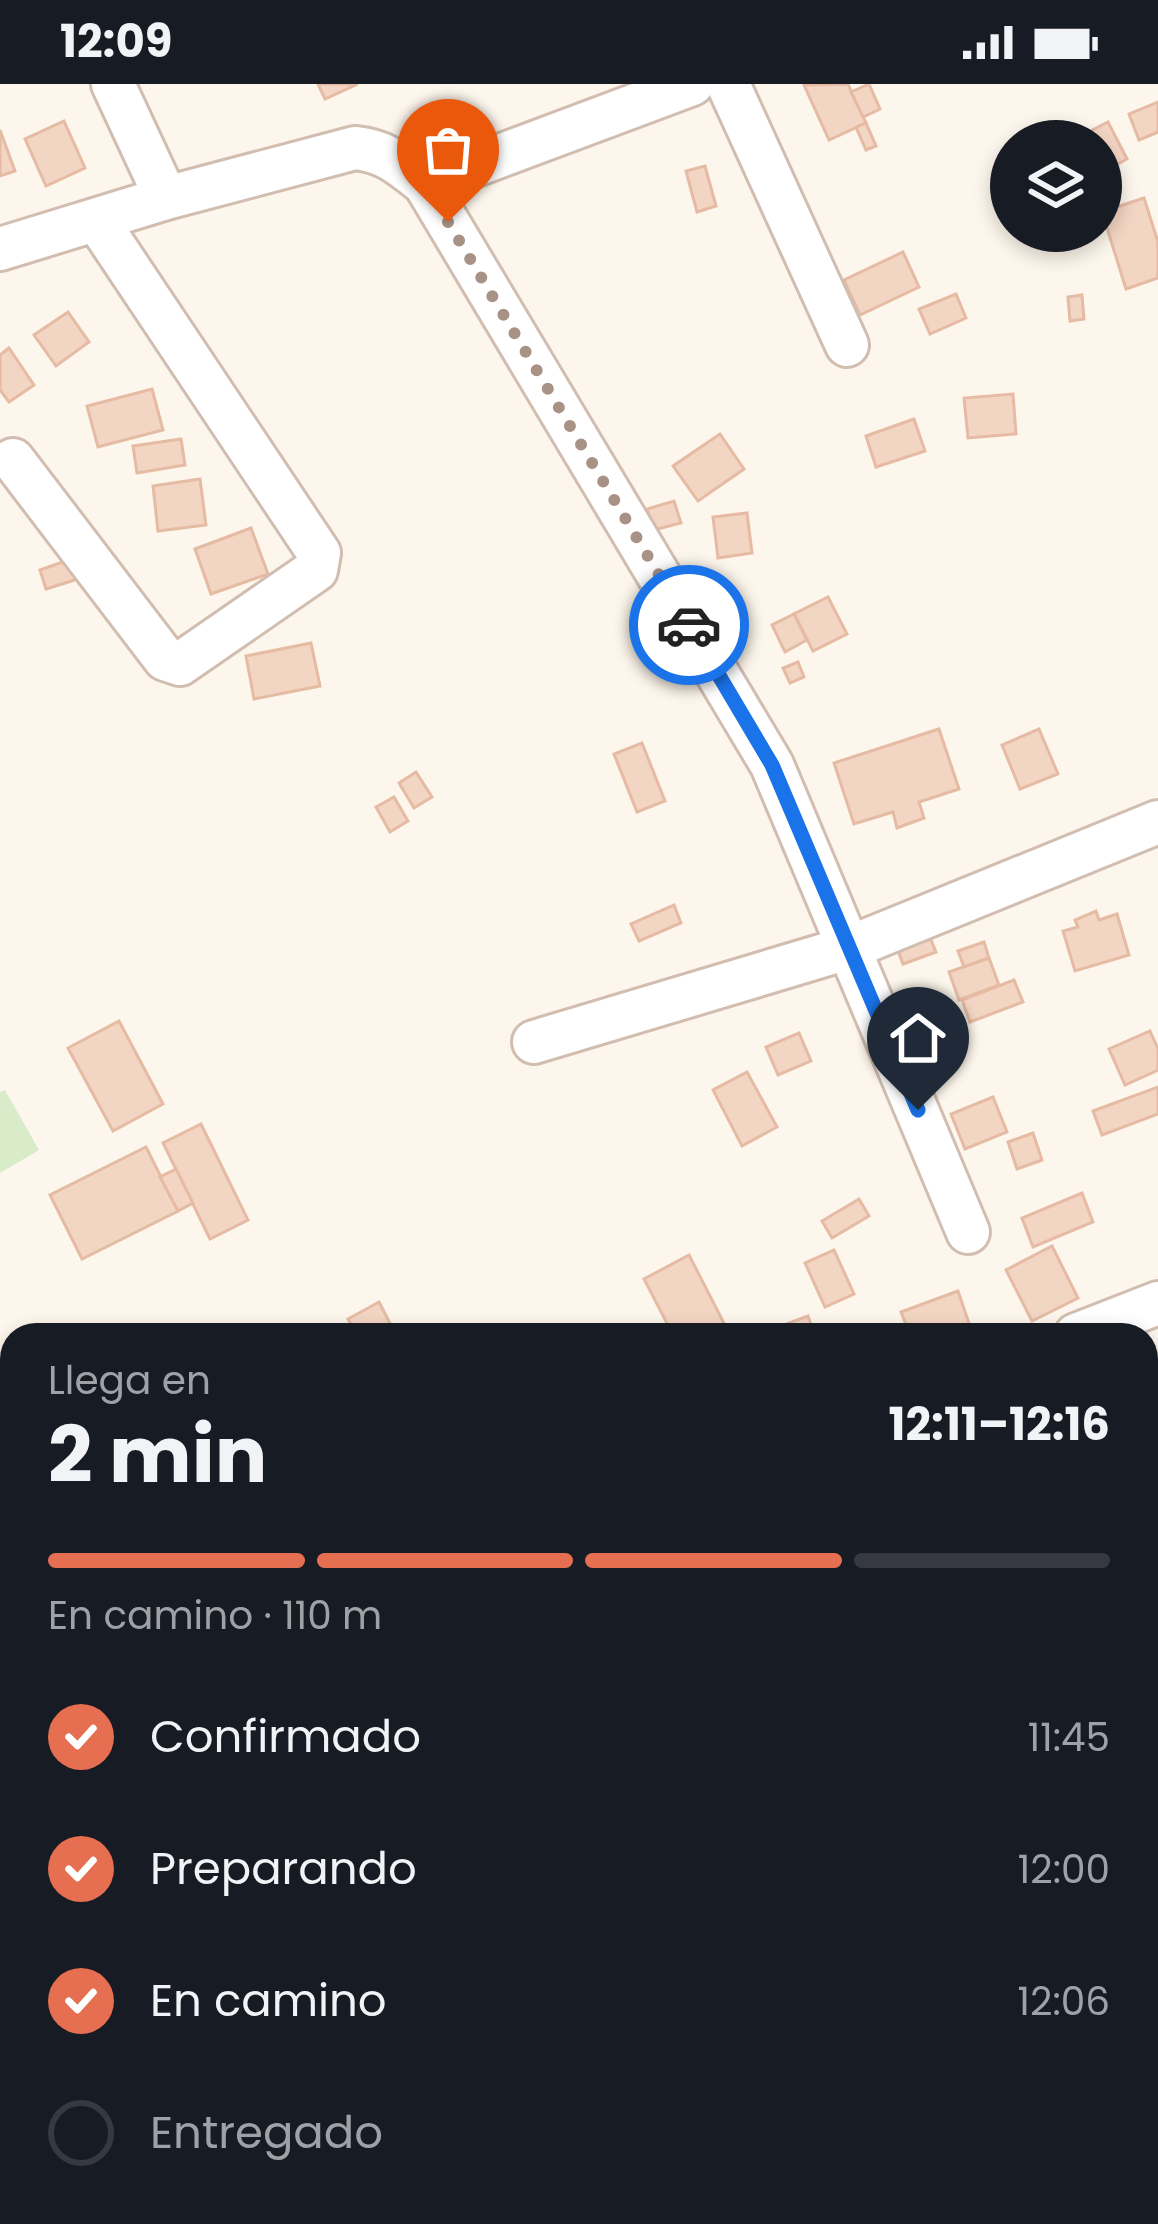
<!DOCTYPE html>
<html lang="es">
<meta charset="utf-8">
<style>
:root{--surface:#171b24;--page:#242831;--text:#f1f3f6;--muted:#9ea1a6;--line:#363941;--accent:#e76f51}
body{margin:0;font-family:Poppins,sans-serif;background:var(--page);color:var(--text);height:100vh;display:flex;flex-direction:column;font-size:45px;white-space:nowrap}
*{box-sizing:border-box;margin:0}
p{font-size:39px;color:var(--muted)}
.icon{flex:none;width:66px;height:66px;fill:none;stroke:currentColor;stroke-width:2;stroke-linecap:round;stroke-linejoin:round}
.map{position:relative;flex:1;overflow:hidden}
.details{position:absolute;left:0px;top:1239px;width:1158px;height:903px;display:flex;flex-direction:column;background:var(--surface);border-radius:36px 36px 0 0;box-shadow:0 6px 18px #0003}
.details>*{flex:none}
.buttons{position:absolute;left:990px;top:36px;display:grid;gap:24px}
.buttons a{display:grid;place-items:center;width:132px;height:132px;border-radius:50%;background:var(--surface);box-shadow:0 6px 18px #0003;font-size:60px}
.pin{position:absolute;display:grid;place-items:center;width:102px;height:102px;color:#fff;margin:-123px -51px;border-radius:50% 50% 50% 0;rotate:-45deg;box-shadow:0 0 12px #0007}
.pin .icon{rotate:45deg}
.courier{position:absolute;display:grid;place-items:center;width:120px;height:120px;margin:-60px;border:9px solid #1a73e8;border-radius:50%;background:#fff;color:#222;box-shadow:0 3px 15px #0007}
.summary em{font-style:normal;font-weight:700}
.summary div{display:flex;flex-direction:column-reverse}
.summary{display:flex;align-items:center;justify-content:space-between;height:204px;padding:0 48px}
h1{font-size:78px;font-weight:700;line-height:90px}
.bar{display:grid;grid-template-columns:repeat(4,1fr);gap:18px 12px;align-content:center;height:144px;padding:0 48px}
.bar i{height:15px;border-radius:9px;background:var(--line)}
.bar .active{background:var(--accent)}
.bar p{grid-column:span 4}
ol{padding:0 48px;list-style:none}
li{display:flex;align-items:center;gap:36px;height:132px}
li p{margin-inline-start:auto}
li .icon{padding:12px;border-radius:50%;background:var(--accent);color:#fff;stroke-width:4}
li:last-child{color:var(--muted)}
li i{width:66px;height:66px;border:6px solid var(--line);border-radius:50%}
.status{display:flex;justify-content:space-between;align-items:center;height:84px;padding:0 60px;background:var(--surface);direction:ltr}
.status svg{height:33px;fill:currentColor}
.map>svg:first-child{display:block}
</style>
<div class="status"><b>12:09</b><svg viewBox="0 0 49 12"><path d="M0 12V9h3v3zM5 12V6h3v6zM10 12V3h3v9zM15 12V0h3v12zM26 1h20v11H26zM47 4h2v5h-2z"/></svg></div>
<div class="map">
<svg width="1158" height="2140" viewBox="0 0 1158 2140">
<rect width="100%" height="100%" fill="#fdf6ec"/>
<!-- green -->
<path fill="#d8ecc9" d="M5 1006 39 1066 0 1089V1008Z"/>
<!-- building -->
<g fill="#f3d5c3" stroke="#e6bba3" stroke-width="3">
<path d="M318 0H358L325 15Z"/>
<path d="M848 0 866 39 829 56 804 1Z"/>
<path d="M869 0 880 25 863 33 851 8Z"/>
<path d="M1158 18V48L1139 56 1129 30Z"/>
<path d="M64 37 85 84 46 102 25 55Z"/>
<path d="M1108 38 1127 75 1101 89V57H1071Z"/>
<path d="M866 39 876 62 866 66 856 43Z"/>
<path d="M0 46 15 87 0 92Z"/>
<path d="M705 82 716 122 697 128 686 87Z"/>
<path d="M1144 114 1158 158V194L1126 205 1102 128Z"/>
<path d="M903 168 919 203 860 231 844 196Z"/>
<path d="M956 210 966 234 930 250 919 225Z"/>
<path d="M1082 211 1084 235 1070 237 1068 213Z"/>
<path d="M68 228 89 258 56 282 34 251Z"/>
<path d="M9 264 34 301 9 318 0 306V271Z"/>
<path d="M152 305 163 346 98 363 87 322Z"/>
<path d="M1013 310 1016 350 968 354 964 314Z"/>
<path d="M914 335 925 367 876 383 866 352Z"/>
<path d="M720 350 744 385 698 417 673 382Z"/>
<path d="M181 355 185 381 137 389 133 362Z"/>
<path d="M200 395 206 441 158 447 153 402Z"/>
<path d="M674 417 681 439 654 446 647 425Z"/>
<path d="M747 429 752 469 718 474 713 433Z"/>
<path d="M251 444 268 490 211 510 195 465Z"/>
<path d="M74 474 81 494 46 505 40 486Z"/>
<path d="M828 513 847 550 813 567 794 530Z"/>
<path d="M794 530 807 556 785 568 772 541Z"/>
<path d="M311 559 320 602 254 615 246 572Z"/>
<path d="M798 578 804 593 790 599 783 584Z"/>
<path d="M939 645 959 705 919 718 924 734 897 744 893 728 854 740 834 679Z"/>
<path d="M1039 645 1058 690 1020 705 1002 661Z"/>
<path d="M642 659 665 717 637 728 614 670Z"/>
<path d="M416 688 432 713 414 724 399 699Z"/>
<path d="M394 713 408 737 390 748 376 723Z"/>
<path d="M674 821 681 839 639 857 631 840Z"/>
<path d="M1096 827 1099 836 1117 830 1129 871 1075 887 1063 847 1078 843 1075 836Z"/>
<path d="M929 851 936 868 903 880 897 864Z"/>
<path d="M984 858 989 874 964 883 958 867Z"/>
<path d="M989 874 999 901 959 916 949 888Z"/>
<path d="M1014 896 1023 918 970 938 962 916Z"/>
<path d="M929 908 934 924 903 936 897 921Z"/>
<path d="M951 917 960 941 912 960 903 936Z"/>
<path d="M119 937 163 1020 113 1047 68 964Z"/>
<path d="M1150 947 1158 965V986L1125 1001 1109 965Z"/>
<path d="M799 949 811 977 778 991 766 963Z"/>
<path d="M747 988 777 1043 742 1062 713 1006Z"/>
<path d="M1158 1003V1030L1102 1051 1093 1027Z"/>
<path d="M993 1013 1007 1048 965 1065 951 1030Z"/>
<path d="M201 1040 248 1136 210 1155 163 1059Z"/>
<path d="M1033 1049 1042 1076 1017 1085 1008 1058Z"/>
<path d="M146 1063 178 1127 82 1175 50 1111Z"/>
<path d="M176 1085 193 1119 178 1127 160 1093Z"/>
<path d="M1082 1109 1093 1138 1033 1163 1022 1134Z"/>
<path d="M859 1115 869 1132 832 1154 822 1137Z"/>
<path d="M1052 1162 1078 1214 1032 1237 1006 1186Z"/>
<path d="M834 1166 854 1210 825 1223 805 1179Z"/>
<path d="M689 1171 730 1251H673L644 1195Z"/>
<path d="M958 1207 973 1251H910L901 1228Z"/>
<path d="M379 1218 396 1251H357L348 1235Z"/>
<path d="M808 1232 815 1251H757Z"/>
</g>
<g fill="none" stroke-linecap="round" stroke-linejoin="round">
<!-- minor casing -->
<g stroke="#d1beb0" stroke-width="48">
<g id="minor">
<path d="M113 0 166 114"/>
<path d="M728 0 847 261"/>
<path d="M425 100 692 0"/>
<path d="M0 165 166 114 355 64C386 67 401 81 425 100L772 681 968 1148"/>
<path d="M13 376 165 575 180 580 316 486 319 469 98 138"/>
<path d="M534 958 851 863 1158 738"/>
<path d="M1076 1251 1158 1219"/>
<path d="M0 1473 12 1467"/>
<path d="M0 1793 12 1786"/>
<path d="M519 2130 523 2140"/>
<path d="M95 2140 114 2130"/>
</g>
</g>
<!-- minor -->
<use href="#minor" stroke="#fff" stroke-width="42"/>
</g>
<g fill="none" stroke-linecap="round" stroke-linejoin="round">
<!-- done -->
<path stroke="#a89285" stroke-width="12" stroke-dasharray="0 21.6" d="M448 138 689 541"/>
<!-- route -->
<path stroke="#1a73e8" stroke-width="15" d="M689 541 772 681 918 1026"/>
</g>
</svg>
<div class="buttons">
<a><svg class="icon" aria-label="layers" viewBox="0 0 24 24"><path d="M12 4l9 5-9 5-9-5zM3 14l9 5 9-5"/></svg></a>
</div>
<div class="pin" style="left:448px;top:138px;background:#ea580c"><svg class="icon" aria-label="bag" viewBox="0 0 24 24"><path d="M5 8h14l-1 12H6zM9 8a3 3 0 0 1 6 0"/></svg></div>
<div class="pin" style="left:918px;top:1026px;background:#1f2937"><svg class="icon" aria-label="home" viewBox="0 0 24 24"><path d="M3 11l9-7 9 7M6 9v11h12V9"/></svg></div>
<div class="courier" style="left:689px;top:541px"><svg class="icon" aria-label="car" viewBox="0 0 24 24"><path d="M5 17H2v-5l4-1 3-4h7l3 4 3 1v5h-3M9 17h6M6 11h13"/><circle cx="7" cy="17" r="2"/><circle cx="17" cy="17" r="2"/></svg></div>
<section class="details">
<div class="summary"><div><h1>2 min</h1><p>Llega en</p></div><em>12:11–12:16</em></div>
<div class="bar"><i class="active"></i><i class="active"></i><i class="active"></i><i></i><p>En camino · 110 m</p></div>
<ol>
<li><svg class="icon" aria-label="check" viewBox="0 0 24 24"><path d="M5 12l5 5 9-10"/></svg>Confirmado<p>11:45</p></li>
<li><svg class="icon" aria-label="check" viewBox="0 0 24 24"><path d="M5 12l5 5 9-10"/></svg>Preparando<p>12:00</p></li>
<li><svg class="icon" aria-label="check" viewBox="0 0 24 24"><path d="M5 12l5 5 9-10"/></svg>En camino<p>12:06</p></li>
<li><i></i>Entregado</li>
</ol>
</section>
</div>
